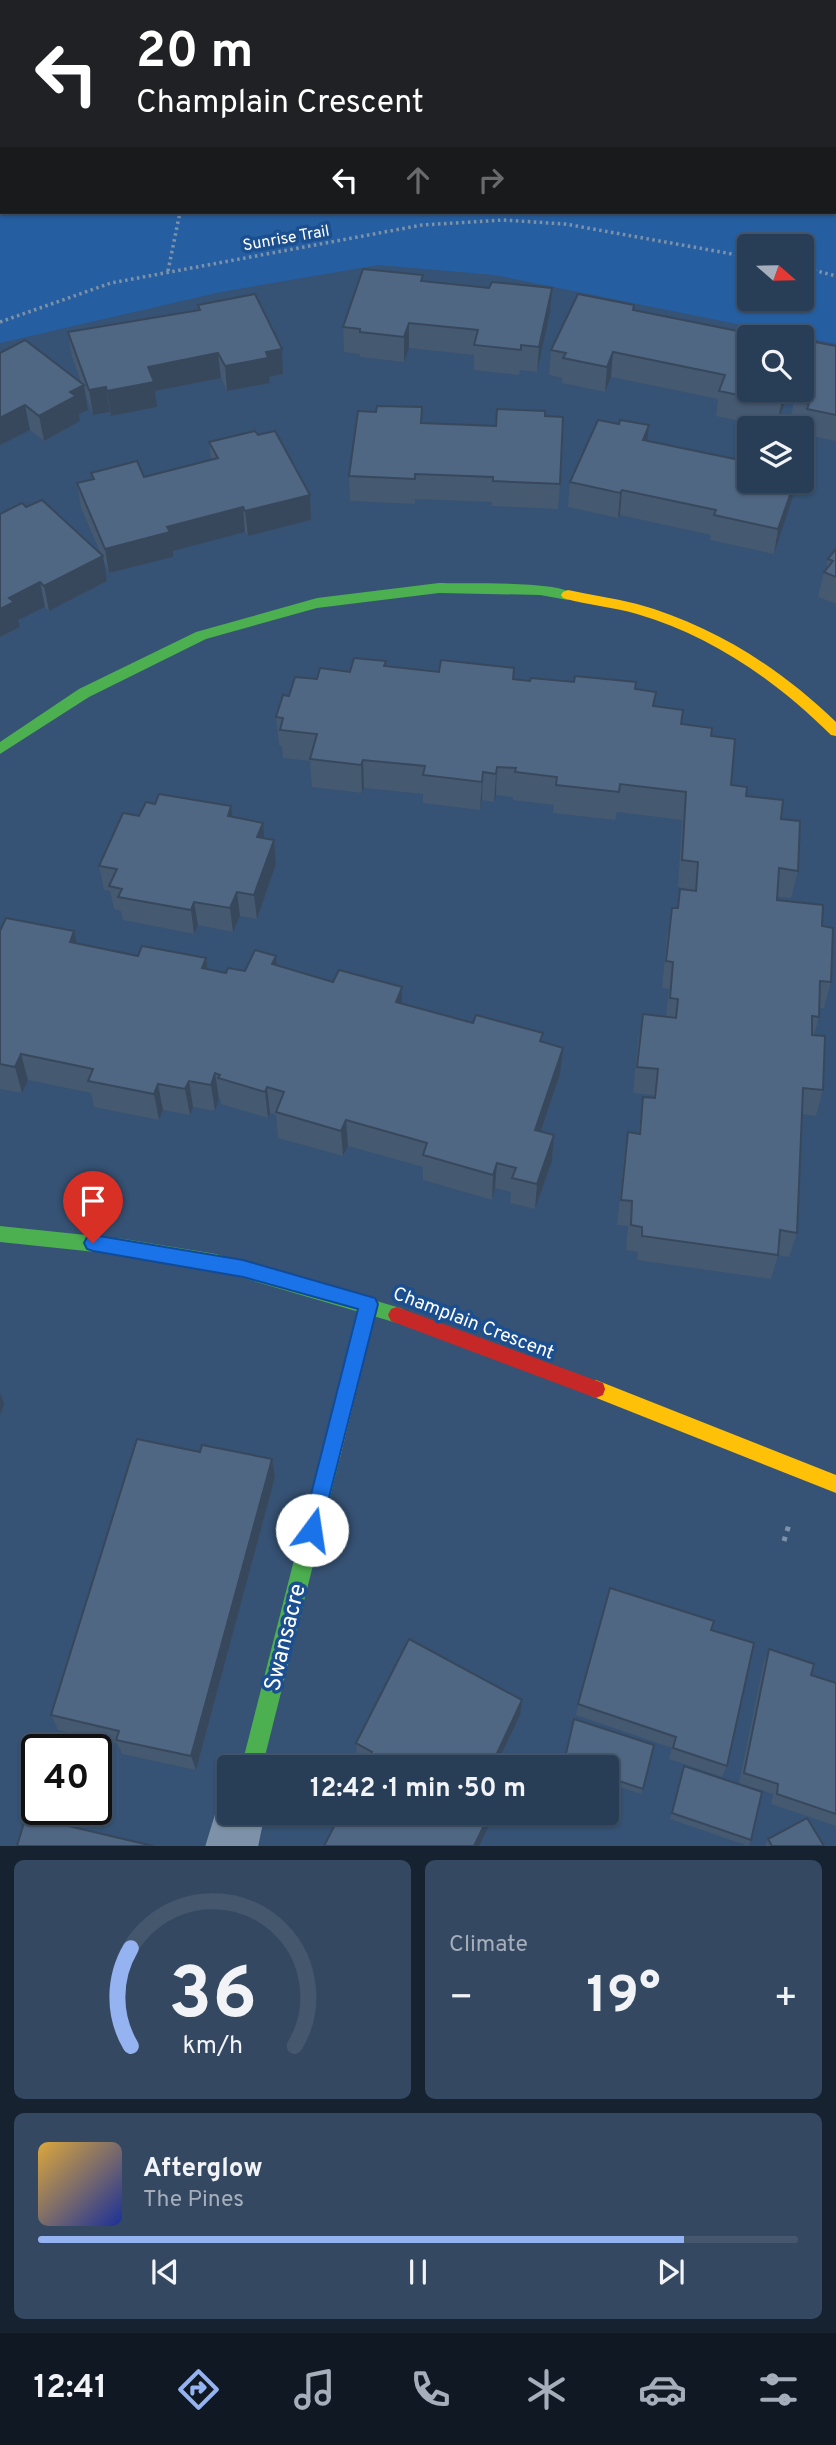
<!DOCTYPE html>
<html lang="en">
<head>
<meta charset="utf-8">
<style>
  body { margin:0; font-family:Overpass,sans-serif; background:#344961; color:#f1f3f6; height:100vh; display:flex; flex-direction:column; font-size:26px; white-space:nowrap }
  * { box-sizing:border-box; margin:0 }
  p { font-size:23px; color:#a5aeba }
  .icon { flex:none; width:38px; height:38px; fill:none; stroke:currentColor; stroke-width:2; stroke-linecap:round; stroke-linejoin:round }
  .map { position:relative; height:1846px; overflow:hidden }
  .drawer { display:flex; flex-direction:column; gap:14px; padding:14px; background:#162230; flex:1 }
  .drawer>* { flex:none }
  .banner { position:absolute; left:0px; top:0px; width:836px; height:214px; box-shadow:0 2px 5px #0004,0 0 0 2px #44576d; background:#202124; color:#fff; overflow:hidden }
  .needle { width:46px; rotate:110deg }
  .buttons { position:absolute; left:737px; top:234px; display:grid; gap:14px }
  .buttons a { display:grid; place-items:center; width:77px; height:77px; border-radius:7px; background:#283e57; box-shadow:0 2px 5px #0004,0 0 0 2px #44576d; font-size:35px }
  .speed { position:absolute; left:21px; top:1734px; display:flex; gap:14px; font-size:35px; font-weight:700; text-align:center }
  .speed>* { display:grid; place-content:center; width:91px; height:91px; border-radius:50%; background:#283e57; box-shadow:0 2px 5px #0004,0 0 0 2px #44576d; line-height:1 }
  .speed .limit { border:4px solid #111; border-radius:10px; background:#fff; color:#111 }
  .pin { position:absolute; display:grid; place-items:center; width:60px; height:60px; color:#fff; margin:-72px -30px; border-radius:50% 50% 50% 0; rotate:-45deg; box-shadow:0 0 7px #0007 }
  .pin .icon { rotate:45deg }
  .me { position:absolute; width:77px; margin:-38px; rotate:14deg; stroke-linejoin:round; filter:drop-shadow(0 0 5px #0008) }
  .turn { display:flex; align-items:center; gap:24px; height:147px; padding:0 21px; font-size:32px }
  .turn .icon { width:91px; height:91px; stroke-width:2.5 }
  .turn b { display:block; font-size:49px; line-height:60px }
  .lanes { display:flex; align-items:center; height:66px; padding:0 21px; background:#0003; justify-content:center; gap:35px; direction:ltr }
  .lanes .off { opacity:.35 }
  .big { font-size:52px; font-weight:700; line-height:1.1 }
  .drawer .widget { flex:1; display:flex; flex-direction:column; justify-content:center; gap:10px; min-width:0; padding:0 24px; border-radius:10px; background:#344961 }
  .drawer .dial { align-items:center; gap:0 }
  .dial svg { height:182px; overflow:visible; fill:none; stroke:#44576d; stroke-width:7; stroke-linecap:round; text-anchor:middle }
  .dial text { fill:#f1f3f6; stroke:none }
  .song { display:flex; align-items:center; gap:21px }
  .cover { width:84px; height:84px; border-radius:10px; background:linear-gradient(135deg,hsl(40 70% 55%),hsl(230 70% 35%)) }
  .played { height:7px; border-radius:4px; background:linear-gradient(90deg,#95b2f1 85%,#44576d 85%) }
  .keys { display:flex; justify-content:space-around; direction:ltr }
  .heat { display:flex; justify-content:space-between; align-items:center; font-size:38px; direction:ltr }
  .drawer .tiles { flex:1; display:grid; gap:14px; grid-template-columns:1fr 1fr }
  .widget:last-child { grid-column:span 2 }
  .trip { position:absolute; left:217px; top:1755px; width:402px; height:70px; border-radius:7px; background:#283e57; box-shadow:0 2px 5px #0004,0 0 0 2px #44576d; font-weight:700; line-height:70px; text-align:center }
  .menu { display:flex; height:112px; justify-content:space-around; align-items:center; background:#101923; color:#a5aeba }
  .menu .icon { width:49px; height:49px }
  .menu .current { color:#95b2f1 }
  .menu b { font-size:32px; color:#f1f3f6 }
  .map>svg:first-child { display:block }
</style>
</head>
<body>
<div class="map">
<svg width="836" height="1847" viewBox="0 0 836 1847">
  <rect width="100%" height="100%" fill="#365274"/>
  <path fill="#265fa1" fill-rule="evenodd" d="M 0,0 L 836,0 L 836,344 L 495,275 L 378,265 L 221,292 L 0,343 ZM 2,2 L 835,2 L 835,212 L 2,212 ZM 749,247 L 802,247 L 802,299 L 749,299 Z"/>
  <polygon fill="#153c6e" points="200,0 663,0 675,2 198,2"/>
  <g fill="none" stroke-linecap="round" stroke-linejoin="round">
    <polygon fill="#153c6e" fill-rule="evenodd" points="0,60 2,60 0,67"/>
    <g stroke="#7d92a8" stroke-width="3.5" stroke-dasharray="2.5 3.5" stroke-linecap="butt">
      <polyline points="6,2 10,0"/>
      <polyline points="802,267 836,276"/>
      <polyline points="168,271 180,212"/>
      <polyline points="0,322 111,283 422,225 503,220 565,224 749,257"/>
    </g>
    <polyline stroke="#7d92a8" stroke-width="5" stroke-dasharray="4.5 6" stroke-linecap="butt" points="784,1541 790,1521"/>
    <polygon fill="#7d92a8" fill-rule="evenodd" points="229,1791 229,1813 265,1813 258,1847 205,1847 221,1795"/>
    <g fill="#4caf50" fill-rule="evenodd">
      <path d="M 439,583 C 464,584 561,580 575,595 L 568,600 L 540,595 L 439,593 L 317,608 L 206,639 L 89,697 L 0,754 L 0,742 L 79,689 L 196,632 L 317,598 Z"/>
      <polygon points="0,1226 124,1239 216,1254 397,1307 403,1309 406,1315 403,1321 397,1323 216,1270 124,1255 0,1242"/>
      <polygon points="330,1449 337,1452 340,1458 262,1768 241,1768 320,1458 323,1452"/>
    </g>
    <g fill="#ffc107" fill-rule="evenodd">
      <path d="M 568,590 C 591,595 614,598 637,604 C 713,625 780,668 836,722 L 836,736 L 831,735 C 775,680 712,636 637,614 C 613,607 587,605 563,598 L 561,595 L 563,592 Z"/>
      <polygon points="369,1296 375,1298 378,1304 340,1458 337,1464 330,1467 323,1464 320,1458 360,1304 363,1298"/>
      <polygon points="596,1380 836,1475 836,1493 589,1395 587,1389 589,1383"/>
    </g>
    <polygon fill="#c62828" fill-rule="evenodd" points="397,1307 603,1383 605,1389 603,1395 596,1398 391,1321 388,1315 391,1309"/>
  </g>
  <g fill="#455971">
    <polygon points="423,281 550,313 537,372 520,370 519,375 474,370 474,355 409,348 404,362 360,357 360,354 344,352 343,327"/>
    <polygon points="198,305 283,374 269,377 270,383 227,391 221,378 155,391 157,407 111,416 110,412 93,415 86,396 88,410 79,414 80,421 44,441 30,430 0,353 81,382 72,357 68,332 198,310"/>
    <polygon points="634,310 749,390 790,390 777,424 760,420 758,425 716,416 718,399 611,377 605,392 562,383 562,378 549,375 551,350"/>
    <polygon points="836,346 836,441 802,434 803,429 789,426 794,401"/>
    <polygon points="545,416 560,484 558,509 492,506 492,502 415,499 415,504 350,501 349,476 422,423 496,426"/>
    <polygon points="258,435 310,495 311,520 248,536 245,532 173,551 173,557 109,573 103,560 107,581 49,611 45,607 18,620 20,627 0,637 0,514 26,507 101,554 81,508 77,483 93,480 91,473 144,477 211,460 209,442"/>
    <polygon points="648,441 749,481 797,481 774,554 710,540 711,535 620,515 618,518 568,507 570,482"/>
    <polygon points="836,549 836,604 818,597 824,572 826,569 828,559"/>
    <polygon points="386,661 386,666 514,679 635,689 654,706 681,724 711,736 731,785 746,796 781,819 798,871 791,898 778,897 777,900 822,926 831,982 824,1008 819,1008 819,1017 814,1035 823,1090 816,1116 802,1114 797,1233 789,1257 778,1255 771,1279 637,1260 638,1252 626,1250 628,1226 617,1225 624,1158 628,1132 638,1134 643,1097 653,1098 653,1095 633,1093 638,1040 643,1014 666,1016 669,989 662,988 667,935 672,908 677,908 680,889 693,890 678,887 682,820 617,812 615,820 553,813 554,805 513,800 513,797 496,795 494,802 482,800 480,810 423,803 423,794 364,788 362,793 312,787 310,761 283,758 282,746 279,745 276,717 289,696 317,679"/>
    <polygon points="139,816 233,817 265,839 274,840 276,864 257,919 240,916 233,932 198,925 194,934 123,920 121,911 114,909 110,891 104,890 99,866"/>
    <polygon points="0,931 77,944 138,956 206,958 208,969 226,973 245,971 276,956 277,965 402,1004 473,1023 543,1033 542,1042 560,1074 541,1132 554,1135 552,1161 535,1209 510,1203 511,1192 495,1188 492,1200 423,1180 423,1167 348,1146 343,1156 278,1138 276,1115 270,1113 268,1118 221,1104 221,1100 219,1099 215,1111 193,1107 190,1115 163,1110 159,1120 94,1107 91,1093 28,1080 22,1093 0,1089"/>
    <polygon points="200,1452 272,1459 275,1477 196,1770 122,1754 117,1743 58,1730 51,1715"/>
    <polygon points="711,1630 727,1766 722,1777 669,1759 672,1748 576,1715 578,1704"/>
    <polygon points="769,1649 811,1675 836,1683 836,1826 771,1804 773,1794 739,1783 764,1661"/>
    <polygon points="520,1715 495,1768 364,1768 367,1763 357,1757 356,1743"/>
    <polygon points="574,1719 643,1789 641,1794 607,1783 607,1768 563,1768"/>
    <polygon points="684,1766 751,1840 748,1846 670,1819"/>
    <polygon points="768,1839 824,1846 766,1846 765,1844"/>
  </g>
  <g fill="#38485c">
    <polygon points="552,288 550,313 537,372 539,347"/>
    <polygon points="409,323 409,348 404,362 404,337"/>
    <polygon points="282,349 283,374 269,377 270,383 227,391 225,366 266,352"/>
    <polygon points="613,352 611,377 605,392 607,367"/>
    <polygon points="218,353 221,378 155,391 157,407 111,416 107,391 148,367"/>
    <polygon points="84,385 88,410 79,414 80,421 44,441 39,416 70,392"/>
    <polygon points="106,387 110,412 93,415 89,390"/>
    <polygon points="785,390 790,390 777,424 782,399"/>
    <polygon points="25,405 30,430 0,445 0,418"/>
    <polygon points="649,425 646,451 643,440"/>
    <polygon points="795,481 797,481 796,487 774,554 778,529"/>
    <polygon points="622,490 620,515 618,518 620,493"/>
    <polygon points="310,495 311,520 248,536 245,511"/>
    <polygon points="243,507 245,532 173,551 173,557 109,573 105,549 167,527"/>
    <polygon points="103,556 107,581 49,611 44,586"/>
    <polygon points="40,582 45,607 18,620 20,627 0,637 0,609 9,598"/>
    <polygon points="363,760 364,788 362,793 361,765"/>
    <polygon points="497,767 496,795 494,802 496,774"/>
    <polygon points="483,772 482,800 480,810 482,782"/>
    <polygon points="231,806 234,830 228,816"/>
    <polygon points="263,823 265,847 257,837"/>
    <polygon points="274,840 276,864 257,919 254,895"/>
    <polygon points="237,892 240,916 233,932 230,908"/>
    <polygon points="194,902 198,925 194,934 191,910"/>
    <polygon points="74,931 80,958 70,942"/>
    <polygon points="276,956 279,983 272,964"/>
    <polygon points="206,958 210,984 202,968"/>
    <polygon points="402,987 402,1013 396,1002"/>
    <polygon points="563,1048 560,1074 533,1155 535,1130"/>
    <polygon points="21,1054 28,1080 22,1093 15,1067"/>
    <polygon points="215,1073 219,1099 215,1111 211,1085"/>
    <polygon points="189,1081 193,1107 190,1115 185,1089"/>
    <polygon points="158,1084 163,1110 159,1120 154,1094"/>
    <polygon points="267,1087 270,1113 268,1118 265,1092"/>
    <polygon points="346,1120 348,1146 343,1156 341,1131"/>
    <polygon points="554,1135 552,1161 535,1209 537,1184"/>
    <polygon points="497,1163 495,1188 492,1200 493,1175"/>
    <polygon points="0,1393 4,1404 0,1415"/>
    <polygon points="272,1459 275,1477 196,1770 191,1756"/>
    <polygon points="522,1700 520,1715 495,1768 490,1768"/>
    <polygon points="490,1813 492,1813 492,1819 479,1846 474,1846"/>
  </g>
  <g fill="#506783" stroke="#38485c" stroke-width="2">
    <polygon points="363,269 423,275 421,281 489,288 492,282 552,288 539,347 521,345 521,350 474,345 478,330 409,323 404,337 360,332 360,329 343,327"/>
    <polygon points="255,294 282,349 266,352 268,358 225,366 218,353 148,367 154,382 107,391 106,387 89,390 68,332 200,310 198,305"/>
    <polygon points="578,294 634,305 633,310 743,332 744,328 793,338 749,338 749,390 785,390 782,399 764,395 763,400 719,391 725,375 613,352 607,367 563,358 566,353 551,350"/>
    <polygon points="25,340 84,385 70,392 76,396 39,416 25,405 0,418 0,353"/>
    <polygon points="815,342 836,346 836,415 807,409 809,404 794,401 797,390 802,390 802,379"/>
    <polygon points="377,406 422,407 421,423 496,426 497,409 545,411 545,416 563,417 560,484 493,481 493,477 415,474 415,479 349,476 358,411 376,412"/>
    <polygon points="598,420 619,424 620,420 649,425 643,440 735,459 741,443 749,445 749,481 795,481 778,529 714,515 716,510 622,490 620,493 570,482"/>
    <polygon points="255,431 258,435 275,431 310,495 245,511 243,507 167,527 170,532 105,549 77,483 94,479 91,473 137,461 144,477 218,458 209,442"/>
    <polygon points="42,500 103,556 44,586 40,582 9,598 14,602 0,609 0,514 22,503 26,507"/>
    <polygon points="836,549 836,577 824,572 833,561 828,559"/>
    <polygon points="354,658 386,661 384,666 439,672 441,660 514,668 513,679 530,681 531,678 574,682 575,676 636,682 635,689 656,692 653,706 683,710 681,724 712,728 711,736 735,739 731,785 747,787 746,796 783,800 781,819 800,821 798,871 779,868 777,900 823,905 822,926 833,928 831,982 820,981 819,1017 812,1016 812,1035 825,1036 823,1090 803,1088 797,1233 780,1230 778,1255 642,1236 642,1227 631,1225 632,1201 621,1200 628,1132 640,1134 643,1097 655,1098 658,1069 637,1067 643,1014 676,1018 678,999 670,998 673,962 666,961 672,908 678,908 680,889 696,891 698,862 682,860 686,792 620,784 619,792 556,785 557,777 515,772 516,768 497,767 496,774 483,772 482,782 423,775 425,766 363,760 361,765 310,759 317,734 280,730 283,718 276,717 283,695 289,696 295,677 317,679 320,668 350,672"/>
    <polygon points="159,794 231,806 228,816 263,823 257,837 274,840 254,895 237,892 230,908 194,902 191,910 118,897 122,889 109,886 117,869 99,866 123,813 139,816 146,802 155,804"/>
    <polygon points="6,918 74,931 70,942 138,956 142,946 206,958 202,968 226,973 228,968 245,971 255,950 276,956 272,964 333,982 339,970 402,987 396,1002 473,1023 476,1015 543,1033 540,1041 563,1048 535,1130 554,1135 537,1184 512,1178 516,1168 497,1163 493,1175 423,1155 427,1143 346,1120 341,1131 276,1112 284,1092 267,1087 265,1092 218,1078 220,1075 215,1073 211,1085 189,1081 185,1089 158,1084 154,1094 88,1081 93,1069 21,1054 15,1067 0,1064 0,931"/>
    <polygon points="137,1439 200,1452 202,1445 272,1459 191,1756 116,1740 119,1731 51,1715"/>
    <polygon points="610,1588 714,1621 711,1630 754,1643 727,1766 673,1748 676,1737 578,1704"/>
    <polygon points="409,1639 522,1700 490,1768 364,1768 372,1752 356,1743"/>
    <polygon points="769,1649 814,1664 811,1675 836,1683 836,1814 777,1794 778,1784 744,1773"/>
    <polygon points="574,1719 654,1745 643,1789 607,1777 607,1768 580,1768 564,1762"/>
    <polygon points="684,1766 762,1792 751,1840 672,1813"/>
    <polygon points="341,1813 490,1813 474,1846 324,1846"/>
    <polygon points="26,1816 153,1846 17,1846"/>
    <polygon points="807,1818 824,1846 772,1846 768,1839"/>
  </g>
  <polygon fill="#1a73e8" stroke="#114b97" stroke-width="2" points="93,1235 243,1260 375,1298 378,1304 319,1537 312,1540 304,1537 302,1530 358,1309 243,1277 93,1251 87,1249 84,1243 87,1237"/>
  <g text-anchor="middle" stroke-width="7" stroke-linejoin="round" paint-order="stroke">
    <g font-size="16" fill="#fff" stroke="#1b4f8f">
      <text transform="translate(286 237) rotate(-10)" y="6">Sunrise Trail</text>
    </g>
    <g font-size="19" fill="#fff" stroke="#1b4f8f">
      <text transform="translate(474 1322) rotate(21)" y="7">Champlain Crescent</text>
    </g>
    <g font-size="23" fill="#fff" stroke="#1b4f8f">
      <text transform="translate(284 1637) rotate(-76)" y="8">Swansacre</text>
    </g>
  </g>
</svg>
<div class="buttons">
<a><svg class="needle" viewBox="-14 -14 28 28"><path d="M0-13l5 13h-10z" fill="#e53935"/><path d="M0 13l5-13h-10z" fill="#a5aeba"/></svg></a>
<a><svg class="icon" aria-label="search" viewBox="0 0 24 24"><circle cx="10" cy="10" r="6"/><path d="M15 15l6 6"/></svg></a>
<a><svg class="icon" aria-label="layers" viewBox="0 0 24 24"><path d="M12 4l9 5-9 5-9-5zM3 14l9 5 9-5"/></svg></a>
</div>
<div class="speed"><div class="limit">40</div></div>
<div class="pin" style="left:93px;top:1243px;background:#d93025"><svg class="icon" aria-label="arrive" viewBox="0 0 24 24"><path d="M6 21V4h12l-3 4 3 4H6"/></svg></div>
<svg class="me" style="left:312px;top:1530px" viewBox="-20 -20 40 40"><circle r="19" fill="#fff"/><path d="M0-13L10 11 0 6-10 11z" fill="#1a73e8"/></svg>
<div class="trip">12:42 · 1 min · 50 m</div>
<div class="banner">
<div class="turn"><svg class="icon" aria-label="left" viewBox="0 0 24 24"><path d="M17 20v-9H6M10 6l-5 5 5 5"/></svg><div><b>20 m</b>Champlain Crescent</div></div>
<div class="lanes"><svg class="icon" aria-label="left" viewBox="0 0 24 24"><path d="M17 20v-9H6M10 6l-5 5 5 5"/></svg><svg class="icon off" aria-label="ahead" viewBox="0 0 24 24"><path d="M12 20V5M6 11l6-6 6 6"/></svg><svg class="icon off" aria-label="right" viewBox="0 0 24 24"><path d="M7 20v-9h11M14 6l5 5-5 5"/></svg></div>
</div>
</div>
<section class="drawer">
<div class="tiles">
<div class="widget dial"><svg viewBox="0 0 100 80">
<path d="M14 69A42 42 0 1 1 86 69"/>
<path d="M14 69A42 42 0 0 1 14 26" stroke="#95b2f1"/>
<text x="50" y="56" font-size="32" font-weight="700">36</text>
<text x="50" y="72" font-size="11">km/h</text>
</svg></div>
<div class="widget"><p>Climate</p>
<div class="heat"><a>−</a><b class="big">19°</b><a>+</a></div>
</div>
<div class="widget">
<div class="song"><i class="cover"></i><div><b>Afterglow</b><p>The Pines</p></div></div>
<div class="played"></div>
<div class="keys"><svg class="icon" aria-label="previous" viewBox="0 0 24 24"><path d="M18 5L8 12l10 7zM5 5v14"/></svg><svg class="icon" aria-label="pause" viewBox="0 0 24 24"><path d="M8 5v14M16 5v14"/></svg><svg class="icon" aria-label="next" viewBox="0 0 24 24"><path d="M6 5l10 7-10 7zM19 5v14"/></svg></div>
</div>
</div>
</section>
<nav class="menu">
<b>12:41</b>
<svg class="icon current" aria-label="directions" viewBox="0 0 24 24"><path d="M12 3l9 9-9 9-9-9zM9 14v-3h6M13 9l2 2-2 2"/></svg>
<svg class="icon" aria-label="music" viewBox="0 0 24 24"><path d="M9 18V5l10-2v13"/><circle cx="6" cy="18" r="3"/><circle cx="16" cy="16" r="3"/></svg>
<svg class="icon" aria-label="phone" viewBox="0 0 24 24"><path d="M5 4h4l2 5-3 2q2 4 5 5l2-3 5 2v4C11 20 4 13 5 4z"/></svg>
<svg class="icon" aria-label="climate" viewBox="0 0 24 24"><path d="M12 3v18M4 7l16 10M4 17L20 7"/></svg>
<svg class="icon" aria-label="car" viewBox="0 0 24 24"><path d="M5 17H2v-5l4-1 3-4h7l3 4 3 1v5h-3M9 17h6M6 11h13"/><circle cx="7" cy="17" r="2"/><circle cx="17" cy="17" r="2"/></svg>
<svg class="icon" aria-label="filters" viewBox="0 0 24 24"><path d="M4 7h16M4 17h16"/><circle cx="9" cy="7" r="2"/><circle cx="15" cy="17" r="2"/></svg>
</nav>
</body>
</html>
